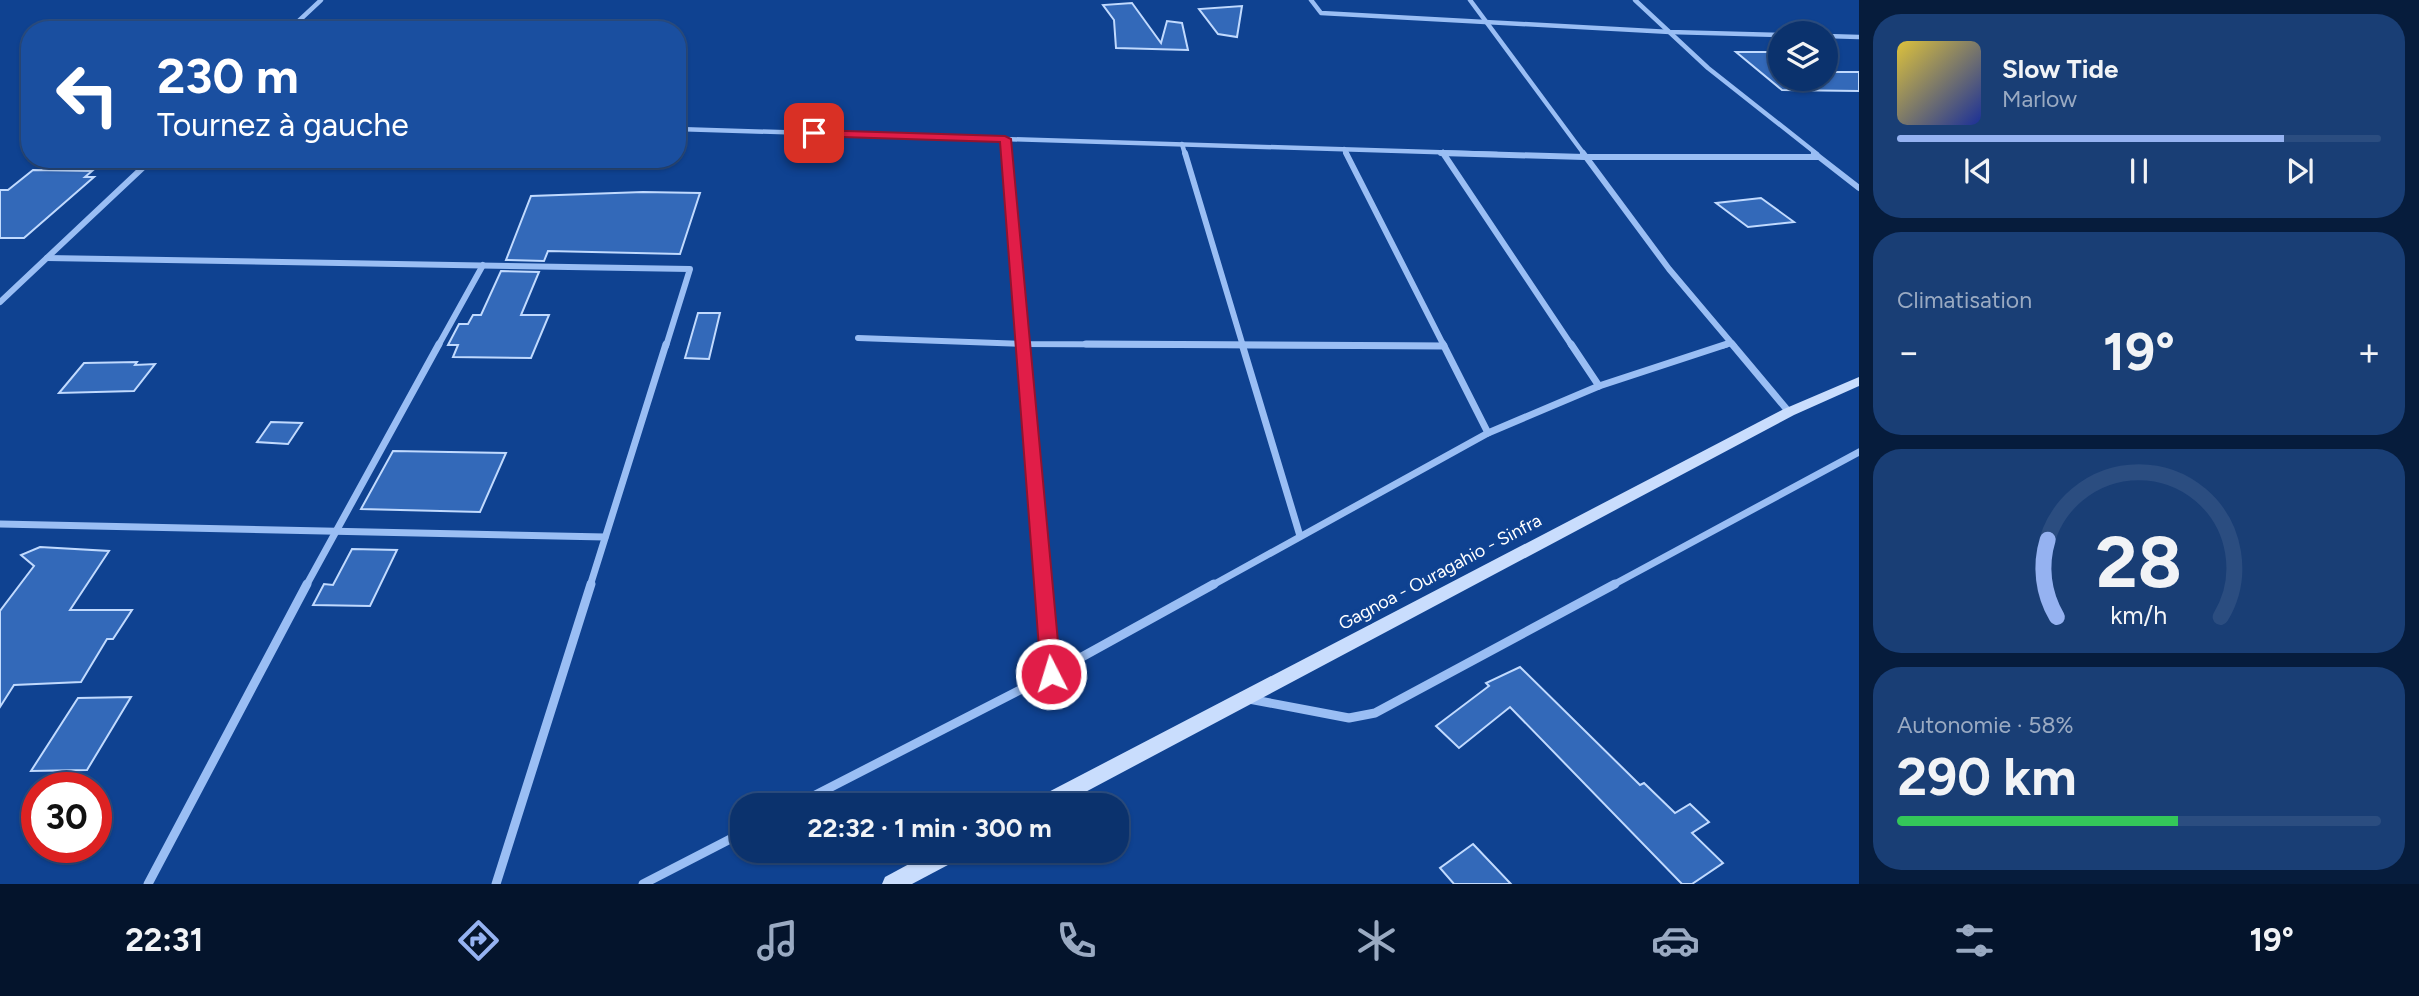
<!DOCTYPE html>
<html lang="fr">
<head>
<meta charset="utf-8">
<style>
  body { margin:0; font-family:Figtree,sans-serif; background:#193e75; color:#f1f3f6; height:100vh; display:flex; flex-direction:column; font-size:26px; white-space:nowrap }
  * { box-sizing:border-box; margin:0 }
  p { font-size:23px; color:#9aaac2 }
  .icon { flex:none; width:38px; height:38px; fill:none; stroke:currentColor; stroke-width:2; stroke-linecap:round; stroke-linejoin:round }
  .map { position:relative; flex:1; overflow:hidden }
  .drawer { display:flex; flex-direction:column; gap:14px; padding:14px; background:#061c3c; width:560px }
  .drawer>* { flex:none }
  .hud { position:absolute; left:21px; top:21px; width:665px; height:147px; border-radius:28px; box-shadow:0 2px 5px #0004,0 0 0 2px #2b4d80; background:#1a4fa0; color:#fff; overflow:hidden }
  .fabs { position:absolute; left:1768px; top:21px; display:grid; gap:14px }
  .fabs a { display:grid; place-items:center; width:70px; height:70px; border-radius:50%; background:#0b326d; box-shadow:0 2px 5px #0004,0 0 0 2px #2b4d80; font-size:35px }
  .speed { position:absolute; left:21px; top:772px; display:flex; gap:14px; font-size:35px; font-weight:700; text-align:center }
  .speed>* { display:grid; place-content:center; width:91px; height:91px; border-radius:50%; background:#0b326d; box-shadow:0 2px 5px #0004,0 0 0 2px #2b4d80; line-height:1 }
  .speed .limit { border:10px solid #d22; background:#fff; color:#111 }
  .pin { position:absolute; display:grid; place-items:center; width:60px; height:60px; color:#fff; margin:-30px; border-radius:14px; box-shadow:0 4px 10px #0006 }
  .me { position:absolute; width:77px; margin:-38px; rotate:355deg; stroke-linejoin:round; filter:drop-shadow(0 0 5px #0008) }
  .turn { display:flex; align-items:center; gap:24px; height:147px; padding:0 21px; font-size:32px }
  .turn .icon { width:91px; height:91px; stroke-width:2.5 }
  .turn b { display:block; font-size:49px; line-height:60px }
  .big { font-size:52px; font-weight:700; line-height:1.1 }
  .drawer .card { flex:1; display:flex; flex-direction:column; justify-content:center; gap:10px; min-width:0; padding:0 24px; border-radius:28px; background:#193e75 }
  .drawer .dial { align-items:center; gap:0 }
  .dial svg { height:182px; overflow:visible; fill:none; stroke:#2b4d80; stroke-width:7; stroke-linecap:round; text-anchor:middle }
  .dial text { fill:#f1f3f6; stroke:none }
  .song { display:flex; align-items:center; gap:21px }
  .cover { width:84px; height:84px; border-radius:10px; background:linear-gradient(135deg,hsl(50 70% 55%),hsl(230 70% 35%)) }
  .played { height:7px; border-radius:4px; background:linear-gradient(90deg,#95b2f1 80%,#2b4d80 80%) }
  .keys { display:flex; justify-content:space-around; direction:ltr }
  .heat { display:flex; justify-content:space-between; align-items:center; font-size:38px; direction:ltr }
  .charge { height:10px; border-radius:5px; background:linear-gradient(90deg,#34c759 58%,#2b4d80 0) }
  .trip { position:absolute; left:730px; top:793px; width:399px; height:70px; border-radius:28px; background:#0b326d; box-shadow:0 2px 5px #0004,0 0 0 2px #2b4d80; font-weight:700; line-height:70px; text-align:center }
  .dock { display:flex; height:112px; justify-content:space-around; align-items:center; background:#04142c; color:#9aaac2 }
  .dock .icon { width:49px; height:49px }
  .dock .selected { color:#95b2f1 }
  .dock b { font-size:32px; color:#f1f3f6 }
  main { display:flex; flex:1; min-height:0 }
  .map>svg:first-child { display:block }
</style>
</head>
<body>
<main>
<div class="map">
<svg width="1859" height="884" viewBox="0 0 1859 884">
  <rect width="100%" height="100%" fill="#0f4291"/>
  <g fill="#3369b9" stroke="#c1dafe" stroke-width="2">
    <polygon points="1132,3 1161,43 1167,21 1182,23 1188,50 1116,48 1114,20 1103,5"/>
    <polygon points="1242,6 1237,37 1218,34 1199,9"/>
    <polygon points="1736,52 1780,52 1780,79 1825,79 1825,72 1859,72 1859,91 1782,90"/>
    <polygon points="33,170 92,171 85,177 94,177 24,238 0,238 0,190 8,190"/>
    <polygon points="643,192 700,193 680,254 548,251 544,261 506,260 531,196"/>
    <polygon points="1761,198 1794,222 1748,227 1716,203"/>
    <polygon points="501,271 539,272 521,315 549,315 531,358 453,357 458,345 448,345 459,324 468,324 473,315 481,315"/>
    <polygon points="698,313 720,313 709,359 685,358"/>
    <polygon points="137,362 135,365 155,364 134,391 59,393 84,363"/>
    <polygon points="271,422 302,423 288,444 257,442"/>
    <polygon points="393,451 506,453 480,512 361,509"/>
    <polygon points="40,547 109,551 70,610 132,610 113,639 107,639 81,682 14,685 0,707 0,611 34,566 21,555"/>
    <polygon points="352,549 397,550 370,606 313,605 324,584 333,585"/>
    <polygon points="1520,667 1640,785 1644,783 1675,813 1690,804 1709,822 1692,833 1723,863 1692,884 1682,884 1510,707 1459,748 1436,726 1489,686 1486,683"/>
    <polygon points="131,697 87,770 31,771 78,698"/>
    <polygon points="1473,844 1511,884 1454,884 1440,868"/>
  </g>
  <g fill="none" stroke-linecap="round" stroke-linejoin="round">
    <g stroke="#9abef4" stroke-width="4.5">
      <polyline points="1311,0 1321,13 1670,32 1780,35"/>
      <polyline points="1470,0 1584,154"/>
      <polyline points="1635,0 1708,68 1817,154"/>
      <polyline points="289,30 321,0"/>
      <polyline points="1825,36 1859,37"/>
      <polyline points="677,129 1497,154"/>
      <polyline points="1005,139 1006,154"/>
      <polyline points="1182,144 1185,154"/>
      <polyline points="1344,149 1347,154"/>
      <polyline points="1443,152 1445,154"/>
    </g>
    <g stroke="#9abef4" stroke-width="6">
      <polyline points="1006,153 1023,346"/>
      <polyline points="1185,153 1243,346"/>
      <polyline points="1346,153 1444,346"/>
      <polyline points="1441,153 1584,157 1818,157"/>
      <polyline points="1443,153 1572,346"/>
      <polyline points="1583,153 1669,269 1734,346"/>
      <polyline points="1814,153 1859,188"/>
      <polyline points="47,258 690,269 666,346"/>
      <polyline points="0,302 152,159"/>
      <polyline points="858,338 1023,344 1444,346"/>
      <polyline points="438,346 483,265"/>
      <polyline points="1722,346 1731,343"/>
    </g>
    <g stroke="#9abef4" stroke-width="7">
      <polyline points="1023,344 1043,586"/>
      <polyline points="1086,344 1444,346"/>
      <polyline points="1242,344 1300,536"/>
      <polyline points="1443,344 1488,433"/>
      <polyline points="1571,344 1599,386"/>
      <polyline points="1732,344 1789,412"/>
      <polyline points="0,524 605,537"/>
      <polyline points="306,586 439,344"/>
      <polyline points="590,586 666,344"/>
      <polyline points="1211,586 1488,433 1599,386 1727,344"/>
      <polyline points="1611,586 1859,452"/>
    </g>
    <g stroke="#9abef4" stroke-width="9">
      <polyline points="1043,584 1051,674"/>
      <polyline points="1249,699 1349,718 1375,713 1615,584"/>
      <polyline points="796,805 1051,674 1214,584"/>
      <polyline points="148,884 307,584"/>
      <polyline points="496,884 591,584"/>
      <polyline points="643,884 742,833"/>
    </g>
    <g fill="#c9ddfd" fill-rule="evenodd">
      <polygon points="1859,377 1859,386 1794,415 1061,805 1033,805 1035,799 1784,409"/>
      <polygon points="935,850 965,850 963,857 912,884 882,884 885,877"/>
    </g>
  </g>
  <polygon fill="#e11d48" stroke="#92132f" stroke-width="2" points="814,130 1005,136 1011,139 1061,674 1058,680 1051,682 1044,680 1041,674 1000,142 810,136 808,133"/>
  <g text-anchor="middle" stroke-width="7" stroke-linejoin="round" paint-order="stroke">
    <g font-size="18" fill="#fff" stroke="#0f4291">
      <text transform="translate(1440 572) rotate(-28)" y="6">Gagnoa - Ouragahio - Sinfra</text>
    </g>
  </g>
</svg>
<div class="fabs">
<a><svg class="icon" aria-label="layers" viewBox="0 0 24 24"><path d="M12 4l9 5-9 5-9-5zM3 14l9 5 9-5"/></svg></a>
</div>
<div class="speed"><div class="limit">30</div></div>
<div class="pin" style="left:814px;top:133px;background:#d93025"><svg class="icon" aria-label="arrive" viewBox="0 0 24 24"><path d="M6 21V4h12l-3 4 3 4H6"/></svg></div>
<svg class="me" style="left:1051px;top:674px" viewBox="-20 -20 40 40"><circle r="17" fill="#e11d48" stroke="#fff" stroke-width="3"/><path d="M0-11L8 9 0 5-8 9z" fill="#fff"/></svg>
<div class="trip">22:32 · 1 min · 300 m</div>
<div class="hud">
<div class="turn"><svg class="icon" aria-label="left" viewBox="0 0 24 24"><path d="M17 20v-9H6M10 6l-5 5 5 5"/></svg><div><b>230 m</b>Tournez à gauche</div></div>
</div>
</div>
<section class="drawer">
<div class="card">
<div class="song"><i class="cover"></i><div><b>Slow Tide</b><p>Marlow</p></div></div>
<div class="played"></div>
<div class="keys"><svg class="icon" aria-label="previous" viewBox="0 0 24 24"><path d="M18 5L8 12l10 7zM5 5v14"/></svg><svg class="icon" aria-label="pause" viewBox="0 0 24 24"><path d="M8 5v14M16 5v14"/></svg><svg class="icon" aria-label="next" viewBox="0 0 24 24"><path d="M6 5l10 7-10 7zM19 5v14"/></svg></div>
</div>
<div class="card"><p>Climatisation</p>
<div class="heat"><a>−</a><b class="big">19°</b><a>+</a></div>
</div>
<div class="card dial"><svg viewBox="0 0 100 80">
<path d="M14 69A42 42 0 1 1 86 69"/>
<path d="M14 69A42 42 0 0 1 10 35" stroke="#95b2f1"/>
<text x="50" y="56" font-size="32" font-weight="700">28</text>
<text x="50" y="72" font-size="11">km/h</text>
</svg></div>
<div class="card"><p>Autonomie · 58%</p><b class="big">290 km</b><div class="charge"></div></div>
</section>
</main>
<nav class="dock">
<b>22:31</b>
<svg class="icon selected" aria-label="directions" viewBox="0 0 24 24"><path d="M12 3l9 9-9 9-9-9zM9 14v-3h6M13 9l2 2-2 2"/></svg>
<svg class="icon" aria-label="music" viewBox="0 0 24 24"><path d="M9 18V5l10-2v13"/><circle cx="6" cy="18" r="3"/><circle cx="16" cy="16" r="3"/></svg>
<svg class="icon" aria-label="phone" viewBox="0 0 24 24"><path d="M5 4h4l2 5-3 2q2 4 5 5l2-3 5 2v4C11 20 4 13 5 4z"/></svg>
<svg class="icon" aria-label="climate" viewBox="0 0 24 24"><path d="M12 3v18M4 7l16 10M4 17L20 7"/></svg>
<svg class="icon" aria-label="car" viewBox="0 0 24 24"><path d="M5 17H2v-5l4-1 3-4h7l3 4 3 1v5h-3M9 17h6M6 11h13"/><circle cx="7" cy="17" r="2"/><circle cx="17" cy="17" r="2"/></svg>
<svg class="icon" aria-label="filters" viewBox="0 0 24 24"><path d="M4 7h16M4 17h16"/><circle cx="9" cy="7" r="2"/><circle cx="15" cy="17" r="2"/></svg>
<b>19°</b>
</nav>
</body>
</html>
